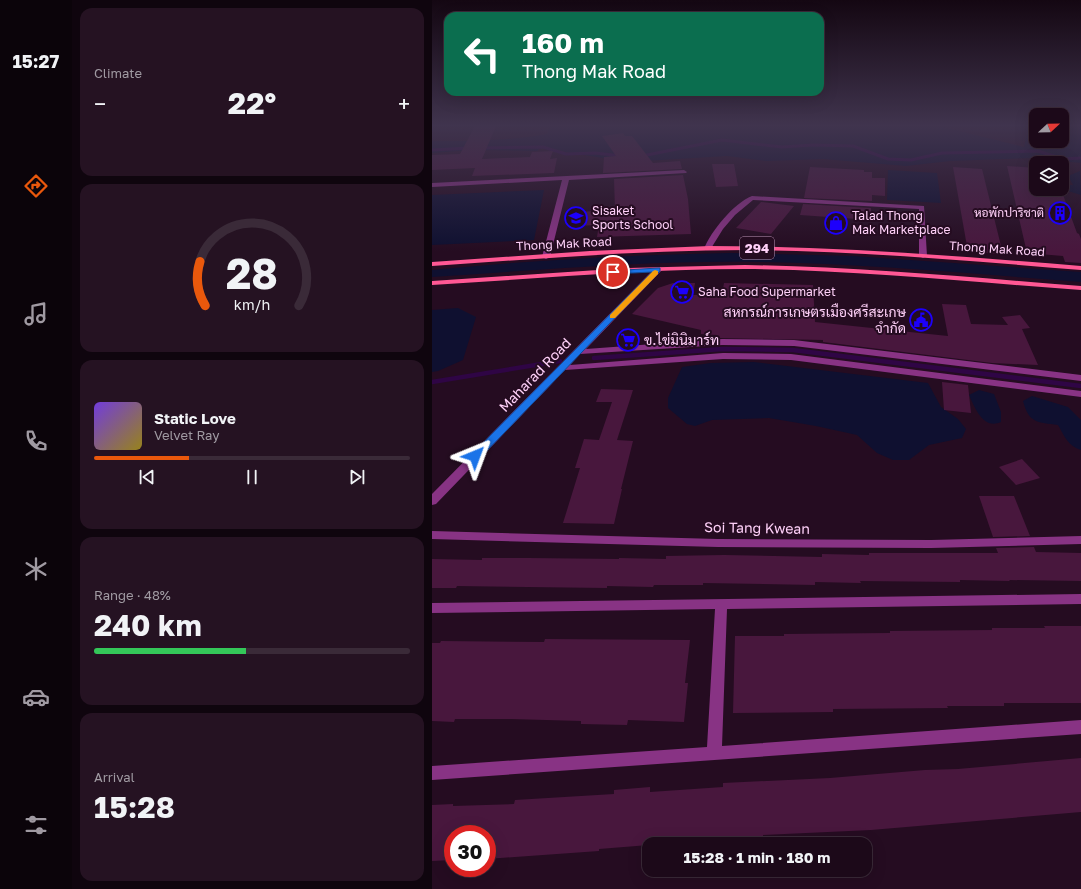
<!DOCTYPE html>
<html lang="en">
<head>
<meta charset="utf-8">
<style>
  body { margin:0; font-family:"Golos Text",Sarabun,sans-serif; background:#251222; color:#f1f3f6; height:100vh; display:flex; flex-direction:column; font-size:15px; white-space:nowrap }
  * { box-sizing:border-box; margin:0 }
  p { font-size:13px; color:#a09aa2 }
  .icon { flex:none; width:22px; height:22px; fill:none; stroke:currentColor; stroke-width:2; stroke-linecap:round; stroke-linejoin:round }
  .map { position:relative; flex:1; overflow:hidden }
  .sheet { display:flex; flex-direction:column; gap:8px; padding:8px; background:#0f050e; width:360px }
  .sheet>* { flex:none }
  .hud { position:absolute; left:12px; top:12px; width:380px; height:84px; border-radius:12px; box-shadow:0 4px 16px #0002,0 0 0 1px #3a2a38; background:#0b6e4f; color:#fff; overflow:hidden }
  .needle { width:26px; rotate:68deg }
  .tools { position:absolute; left:597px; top:108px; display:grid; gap:8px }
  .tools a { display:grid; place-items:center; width:40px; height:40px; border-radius:8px; background:#1c0919; box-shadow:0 4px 16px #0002,0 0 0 1px #3a2a38; font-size:20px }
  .speed { position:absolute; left:12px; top:825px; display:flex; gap:8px; font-size:20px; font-weight:700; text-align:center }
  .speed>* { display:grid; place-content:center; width:52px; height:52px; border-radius:50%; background:#1c0919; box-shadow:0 4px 16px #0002,0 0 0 1px #3a2a38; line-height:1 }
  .speed .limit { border:6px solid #d22; background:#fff; color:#111 }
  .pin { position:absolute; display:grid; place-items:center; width:34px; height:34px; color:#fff; margin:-17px; border:2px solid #fff; border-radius:50%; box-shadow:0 1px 4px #0007 }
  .me { position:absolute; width:44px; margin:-22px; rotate:44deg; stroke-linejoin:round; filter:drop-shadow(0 0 3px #0008) }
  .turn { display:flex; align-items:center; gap:14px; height:84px; padding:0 12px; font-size:18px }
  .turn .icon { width:52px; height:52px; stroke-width:2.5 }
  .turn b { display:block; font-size:28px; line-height:34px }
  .big { font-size:30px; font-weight:700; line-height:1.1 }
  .sheet .widget { flex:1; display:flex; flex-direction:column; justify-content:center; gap:6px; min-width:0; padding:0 14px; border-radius:12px; background:#251222 }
  .sheet .dial { align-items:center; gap:0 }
  .dial svg { height:104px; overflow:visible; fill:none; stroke:#3a2a38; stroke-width:7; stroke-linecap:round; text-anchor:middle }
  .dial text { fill:#f1f3f6; stroke:none }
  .song { display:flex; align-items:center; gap:12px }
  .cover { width:48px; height:48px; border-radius:6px; background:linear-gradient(135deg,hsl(260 70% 55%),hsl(50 70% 35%)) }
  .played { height:4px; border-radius:2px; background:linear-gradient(90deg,#ea580c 30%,#3a2a38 30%) }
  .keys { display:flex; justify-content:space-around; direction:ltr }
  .heat { display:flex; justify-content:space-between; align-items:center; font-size:22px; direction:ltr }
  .charge { height:6px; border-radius:3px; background:linear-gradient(90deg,#34c759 48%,#3a2a38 0) }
  .trip { position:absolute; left:210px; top:837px; width:230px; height:40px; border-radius:12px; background:#1c0919; box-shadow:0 4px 16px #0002,0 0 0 1px #3a2a38; font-weight:700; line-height:40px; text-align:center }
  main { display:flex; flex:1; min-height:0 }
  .tab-bar { display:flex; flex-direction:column; width:72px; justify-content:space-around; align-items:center; background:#0b040a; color:#a09aa2 }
  .tab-bar .icon { width:28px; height:28px }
  .tab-bar .selected { color:#ea580c }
  .tab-bar b { font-size:18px; color:#f1f3f6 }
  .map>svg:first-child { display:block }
</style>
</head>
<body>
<main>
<nav class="tab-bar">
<b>15:27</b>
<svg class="icon selected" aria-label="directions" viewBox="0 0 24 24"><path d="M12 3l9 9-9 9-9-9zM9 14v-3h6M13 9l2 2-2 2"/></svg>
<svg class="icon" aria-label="music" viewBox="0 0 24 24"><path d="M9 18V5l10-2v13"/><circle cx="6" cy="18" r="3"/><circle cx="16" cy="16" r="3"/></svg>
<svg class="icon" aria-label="phone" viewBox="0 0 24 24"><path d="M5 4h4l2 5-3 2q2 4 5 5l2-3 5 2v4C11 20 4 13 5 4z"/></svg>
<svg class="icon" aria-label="climate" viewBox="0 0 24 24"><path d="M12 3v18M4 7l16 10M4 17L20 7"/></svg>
<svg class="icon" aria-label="car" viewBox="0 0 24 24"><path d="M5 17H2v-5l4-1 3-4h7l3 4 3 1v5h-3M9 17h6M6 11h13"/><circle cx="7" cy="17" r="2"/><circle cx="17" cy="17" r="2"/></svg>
<svg class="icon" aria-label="filters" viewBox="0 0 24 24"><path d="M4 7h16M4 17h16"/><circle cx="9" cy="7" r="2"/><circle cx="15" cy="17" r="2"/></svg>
</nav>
<section class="sheet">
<div class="widget"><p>Climate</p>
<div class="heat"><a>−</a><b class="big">22°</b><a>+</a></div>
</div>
<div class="widget dial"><svg viewBox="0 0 100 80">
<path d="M14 69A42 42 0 1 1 86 69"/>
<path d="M14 69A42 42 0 0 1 10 35" stroke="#ea580c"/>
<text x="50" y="56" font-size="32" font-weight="700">28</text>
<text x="50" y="72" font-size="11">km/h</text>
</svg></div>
<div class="widget">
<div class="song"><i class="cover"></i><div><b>Static Love</b><p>Velvet Ray</p></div></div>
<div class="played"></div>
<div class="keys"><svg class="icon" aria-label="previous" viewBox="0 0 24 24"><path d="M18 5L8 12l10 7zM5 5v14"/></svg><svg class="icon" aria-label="pause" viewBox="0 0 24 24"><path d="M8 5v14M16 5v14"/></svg><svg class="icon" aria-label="next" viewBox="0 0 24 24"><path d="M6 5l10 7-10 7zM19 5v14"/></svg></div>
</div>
<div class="widget"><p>Range · 48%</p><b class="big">240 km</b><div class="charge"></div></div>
<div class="widget"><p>Arrival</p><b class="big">15:28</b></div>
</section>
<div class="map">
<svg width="649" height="889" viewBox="0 0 649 889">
  <rect width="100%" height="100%" fill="#250c21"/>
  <g fill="#0f1030">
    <path d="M 119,126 L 507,126 L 592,147 L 596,130 L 604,126 L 604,141 L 630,141 L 630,126 L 649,126 L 649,163 L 601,158 L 518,161 L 474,166 L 391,159 L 335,161 L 295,156 L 195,162 L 134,152 L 110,146 L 105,151 L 40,150 L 0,153 L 0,141 C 39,141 77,141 115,134 Z"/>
    <polygon points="456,170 505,173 509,203 455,200"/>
    <polygon points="648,171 649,195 636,191 614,189 630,189 630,185 641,185 636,176"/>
    <polygon points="112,190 102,240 0,245 0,195"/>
    <path d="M 298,253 L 421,256 L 649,272 L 649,282 C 543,274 436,264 330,262 C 220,260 109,270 0,277 L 0,270 C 99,260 199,255 298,253 Z"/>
    <polygon points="26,308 44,317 31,360 6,371 0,372 0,310"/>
    <polygon points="322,362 496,383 509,407 526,419 534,429 530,438 497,445 477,460 461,460 445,453 425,435 384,426 337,418 280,420 263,426 255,424 236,408 236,398 250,367 279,363"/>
    <path d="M 547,390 L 562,394 L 569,412 L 569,422 C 551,430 543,408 537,395 Z"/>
    <path d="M 600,396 L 636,407 L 649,420 L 649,450 C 636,446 633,437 626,425 C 606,422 597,424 591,401 Z"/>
  </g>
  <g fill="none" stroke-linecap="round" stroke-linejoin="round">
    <g stroke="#2f0545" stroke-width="3">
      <polyline points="49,148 111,147 134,154 163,153 190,156"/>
      <polyline points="0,150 37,148"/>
      <polyline points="210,156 290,140 350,147 381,145 421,146 456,159 479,160 510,153 606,151 631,159 649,158"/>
    </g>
    <g stroke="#2f0545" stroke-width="4.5">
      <polyline points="162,358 291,349 361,350 649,386"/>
      <polyline points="0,382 128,361"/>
    </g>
  </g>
  <g fill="#48173d">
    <polygon points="43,126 64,126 50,159 98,157 100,152 121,151 118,159 125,158 122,173 40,176 43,168 0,170 0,155 28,154"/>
    <polygon points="191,133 193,136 200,136 221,163 248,161 250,169 171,173 172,157 184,156 170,136"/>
    <polygon points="280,164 302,164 306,186 284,187"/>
    <polygon points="575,166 604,168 604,189 611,189 611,191 630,192 645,233 647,234 649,239 649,263 633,262 631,256 595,253"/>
    <polygon points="378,167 432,170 432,172 440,172 440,178 453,178 453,196 440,195 440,201 372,198"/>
    <polygon points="521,167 550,169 571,254 536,252"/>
    <polygon points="251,175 256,199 259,234 165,237 167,225 141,226 144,212 183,210 182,179"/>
    <polygon points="329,202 362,206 339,234 304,228"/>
    <polygon points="371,204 439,208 439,220 368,215"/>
    <polygon points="241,283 263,283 261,295 290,295 292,283 381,285 383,322 516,336 510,304 534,305 539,324 576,325 570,317 588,315 598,328 590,329 606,365 560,363 391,342 391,340 285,338 285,335 269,334 269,330 200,314 226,288"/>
    <polygon points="510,382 536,385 539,413 512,410"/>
    <polygon points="169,389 201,390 185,440 201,441 189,489 190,489 182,524 131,523 148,468 143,468 152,439 167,440 180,402 164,402"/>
    <polygon points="590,459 608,478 584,485 567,467"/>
    <polygon points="547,496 582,496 598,536 561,537"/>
    <polygon points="602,547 604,552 649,553 649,581 577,580 578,581 528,580 528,582 428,581 429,583 383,582 383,585 271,583 271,585 222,585 221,587 175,586 175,588 25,586 24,588 0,588 0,559 50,560 50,558 96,558 187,559 187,558 234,559 234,556 292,555 390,557 390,554 437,555 437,553 566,553 564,548"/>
    <polygon points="612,626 649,626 649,703 572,703 572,706 515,706 516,708 401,709 401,712 301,713 303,636 352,636 352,634 458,633 458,631 560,630 560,628 613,628"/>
    <polygon points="113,639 258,640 253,683 256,683 252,722 196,720 195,725 149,724 149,721 79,719 23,719 22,722 0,721 0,643 8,643 9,641 112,642"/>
    <polygon points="649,758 649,812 439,830 331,835 331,838 293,841 246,844 217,844 217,845 167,849 167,851 55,859 55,834 21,834 21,860 0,861 0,805 21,804 21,806 82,804 83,800 182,794 182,790 218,787 218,792 291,787 291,783 398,778 493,770 526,769"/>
  </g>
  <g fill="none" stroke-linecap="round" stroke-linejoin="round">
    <g fill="#883384" fill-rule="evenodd">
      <polygon points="252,170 255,172 254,173 137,180 118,257 114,259 110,257 130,180 0,187 0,183"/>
      <path d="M 320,196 L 492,206 L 495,256 L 491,258 L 487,256 L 487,209 L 321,200 L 303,215 L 291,229 L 278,250 L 274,250 L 272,249 C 279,231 302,203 320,196 Z"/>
      <polygon points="223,268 226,268 230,270 154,349 290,339 362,340 649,375 649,381 362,346 290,345 148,354 138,365 291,353 359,354 649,391 649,397 359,360 291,359 133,370 4,504 0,505 0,494"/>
      <polygon points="0,531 286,539 499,540 649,536 649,544 499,548 286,547 0,539"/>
      <polygon points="649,594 649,604 295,609 290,746 649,720 649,734 0,780 0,766 275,747 283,609 0,613 0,603"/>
    </g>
    <g fill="#ff5894" fill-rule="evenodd">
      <path d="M 277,246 C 401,246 525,256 649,266 L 649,270 C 538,261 428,251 316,250 C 211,250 105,259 0,266 L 0,262 L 158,251 Z"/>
      <path d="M 313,265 C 425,267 537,277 649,286 L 649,290 C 537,282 425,270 313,269 C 209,269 104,279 0,285 L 0,281 L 196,268 Z"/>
    </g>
  </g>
  <linearGradient id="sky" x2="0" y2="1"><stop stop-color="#140712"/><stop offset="0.5" stop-color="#40344e"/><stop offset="1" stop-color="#40344e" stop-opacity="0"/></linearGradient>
  <rect width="649" height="251" fill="url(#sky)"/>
  <polygon fill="#1a73e8" stroke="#114b97" points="226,268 228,268 228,271 47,459 40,459 39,456 40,454 220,272 181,274 177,272 178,271"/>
  <polygon fill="#f59e0b" points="223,270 226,271 226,274 183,318 178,318 178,315 221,271"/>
  <defs>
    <g id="building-ring" transform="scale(1.15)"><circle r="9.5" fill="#250c21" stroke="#1d00fc" stroke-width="1.5"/><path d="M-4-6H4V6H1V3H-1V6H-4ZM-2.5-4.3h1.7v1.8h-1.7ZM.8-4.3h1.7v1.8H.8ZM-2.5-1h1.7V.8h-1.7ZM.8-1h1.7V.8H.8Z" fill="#1d00fc"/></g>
    <g id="university-ring" transform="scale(1.15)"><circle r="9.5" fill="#250c21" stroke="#1d00fc" stroke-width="1.5"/><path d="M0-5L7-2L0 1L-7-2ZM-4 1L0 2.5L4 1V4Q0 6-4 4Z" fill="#1d00fc"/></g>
    <g id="shop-ring" transform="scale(1.15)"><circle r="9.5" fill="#250c21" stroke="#1d00fc" stroke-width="1.5"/><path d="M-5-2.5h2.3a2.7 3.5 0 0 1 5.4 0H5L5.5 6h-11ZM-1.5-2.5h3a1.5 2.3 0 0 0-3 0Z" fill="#1d00fc"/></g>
    <g id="supermarket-ring" transform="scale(1.15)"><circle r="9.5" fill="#250c21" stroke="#1d00fc" stroke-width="1.5"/><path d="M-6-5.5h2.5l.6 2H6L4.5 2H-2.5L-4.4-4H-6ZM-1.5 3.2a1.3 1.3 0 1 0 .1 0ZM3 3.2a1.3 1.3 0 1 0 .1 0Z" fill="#1d00fc"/></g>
    <g id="civic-ring" transform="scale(1.15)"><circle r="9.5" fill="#250c21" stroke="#1d00fc" stroke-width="1.5"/><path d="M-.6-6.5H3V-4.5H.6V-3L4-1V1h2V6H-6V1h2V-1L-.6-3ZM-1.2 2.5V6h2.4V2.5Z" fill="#1d00fc"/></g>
  </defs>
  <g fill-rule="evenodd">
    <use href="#building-ring" x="628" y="213"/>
    <use href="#university-ring" x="144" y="218"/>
    <use href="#shop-ring" x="404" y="223"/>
    <use href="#supermarket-ring" x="250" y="292"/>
    <use href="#civic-ring" x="489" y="320"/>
    <use href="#supermarket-ring" x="196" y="340"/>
  </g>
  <g text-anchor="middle" stroke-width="4" stroke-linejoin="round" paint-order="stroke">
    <g font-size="12" fill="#ffd1f9" stroke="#250c21" text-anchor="start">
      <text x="160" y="215">Sisaket<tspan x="160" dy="14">Sports School</tspan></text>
      <text x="612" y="217" text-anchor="end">หอพักปาริชาติ</text>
      <text x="420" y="220">Talad Thong<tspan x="420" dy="14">Mak Marketplace</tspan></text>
      <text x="266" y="296">Saha Food Supermarket</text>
    </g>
    <g font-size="12" fill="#ffd1f9" stroke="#250c21">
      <text transform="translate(132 244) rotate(-3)" y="4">Thong Mak Road</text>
      <text transform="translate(565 249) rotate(4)" y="4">Thong Mak Road</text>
    </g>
    <rect fill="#250c21" stroke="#be96b8" stroke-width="1" x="308" y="237" width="34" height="22" rx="3"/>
    <g font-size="13" font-weight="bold" fill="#ffd1f9">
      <text x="325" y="253">294</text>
    </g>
    <g font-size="14" fill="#ffd1f9" stroke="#250c21" text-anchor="end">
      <text x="474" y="317">สหกรณ์การเกษตรเมืองศรีสะเกษ<tspan x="474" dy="16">จำกัด</tspan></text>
      <text x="212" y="345" text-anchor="start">ข.ไข่มินิมาร์ท</text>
    </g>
    <g font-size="14" fill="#ffd1f9" stroke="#250c21">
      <text transform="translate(103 375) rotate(-46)" y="5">Maharad Road</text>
      <text transform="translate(325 528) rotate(1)" y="5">Soi Tang Kwean</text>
    </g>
  </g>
</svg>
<div class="tools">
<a><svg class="needle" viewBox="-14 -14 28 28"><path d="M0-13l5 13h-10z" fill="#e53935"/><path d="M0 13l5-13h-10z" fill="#a09aa2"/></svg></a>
<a><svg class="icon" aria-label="layers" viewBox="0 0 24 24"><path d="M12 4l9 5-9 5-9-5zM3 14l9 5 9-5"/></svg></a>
</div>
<div class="speed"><div class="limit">30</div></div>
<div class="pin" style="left:181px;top:272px;background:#d93025"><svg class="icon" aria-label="arrive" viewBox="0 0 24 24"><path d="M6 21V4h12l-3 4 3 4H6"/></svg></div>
<svg class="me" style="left:43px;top:456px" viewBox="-20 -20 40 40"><path d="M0-17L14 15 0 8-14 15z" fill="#1a73e8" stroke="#fff" stroke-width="4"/></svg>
<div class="trip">15:28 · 1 min · 180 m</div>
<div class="hud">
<div class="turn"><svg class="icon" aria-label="left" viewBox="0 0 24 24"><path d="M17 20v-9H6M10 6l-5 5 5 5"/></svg><div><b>160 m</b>Thong Mak Road</div></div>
</div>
</div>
</main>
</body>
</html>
